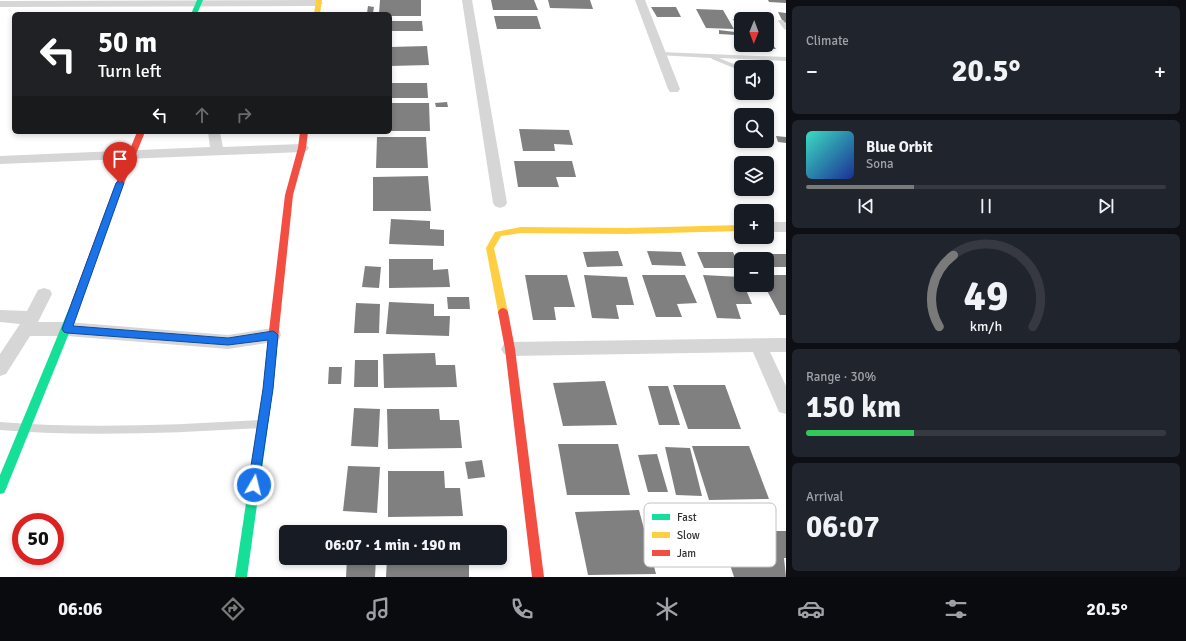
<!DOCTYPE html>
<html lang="en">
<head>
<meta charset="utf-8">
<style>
  body { margin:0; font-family:Signika,sans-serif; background:#20242c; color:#f1f3f6; height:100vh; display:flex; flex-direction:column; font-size:15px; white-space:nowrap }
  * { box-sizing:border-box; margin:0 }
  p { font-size:13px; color:#9ea1a6 }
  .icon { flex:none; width:22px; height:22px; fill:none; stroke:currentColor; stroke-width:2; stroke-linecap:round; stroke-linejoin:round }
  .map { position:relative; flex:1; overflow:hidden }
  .details { display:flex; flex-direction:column; gap:6px; padding:6px; background:#0d0f14; width:400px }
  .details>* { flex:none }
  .hud { position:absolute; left:12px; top:12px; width:380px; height:122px; border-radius:6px; box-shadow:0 2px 6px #0003; background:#202124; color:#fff; overflow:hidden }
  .needle { width:26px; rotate:181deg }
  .controls { position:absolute; left:734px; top:12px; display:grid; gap:8px }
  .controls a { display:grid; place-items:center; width:40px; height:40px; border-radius:6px; background:#171b24; box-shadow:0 2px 6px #0003; font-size:20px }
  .speed { position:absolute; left:12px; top:513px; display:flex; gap:8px; font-size:20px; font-weight:700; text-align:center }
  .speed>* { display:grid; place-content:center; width:52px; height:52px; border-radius:50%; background:#171b24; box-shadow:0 2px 6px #0003; line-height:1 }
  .speed .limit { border:6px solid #d22; background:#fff; color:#111 }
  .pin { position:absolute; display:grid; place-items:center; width:34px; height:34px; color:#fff; margin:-41px -17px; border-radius:50% 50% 50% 0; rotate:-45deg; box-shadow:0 0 4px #0007 }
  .pin .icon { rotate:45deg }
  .me { position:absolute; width:44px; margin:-22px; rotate:8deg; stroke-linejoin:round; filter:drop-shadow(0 0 3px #0008) }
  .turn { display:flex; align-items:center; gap:14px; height:84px; padding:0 20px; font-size:18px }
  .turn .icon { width:52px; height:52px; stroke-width:2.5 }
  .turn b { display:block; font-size:28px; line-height:34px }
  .lanes { display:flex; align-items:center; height:38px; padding:0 20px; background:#0003; justify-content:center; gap:20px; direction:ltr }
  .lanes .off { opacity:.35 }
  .big { font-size:30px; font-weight:800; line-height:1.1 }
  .details .tile { flex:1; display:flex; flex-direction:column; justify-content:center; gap:6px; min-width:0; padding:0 14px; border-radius:6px; background:#20242c }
  .details .dial { align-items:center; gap:0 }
  .dial svg { height:104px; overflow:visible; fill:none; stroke:#363941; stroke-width:7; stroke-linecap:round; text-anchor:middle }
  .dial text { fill:#f1f3f6; stroke:none }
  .song { display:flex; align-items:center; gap:12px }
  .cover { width:48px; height:48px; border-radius:6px; background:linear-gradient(135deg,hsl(170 70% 55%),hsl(230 70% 35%)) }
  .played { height:4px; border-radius:2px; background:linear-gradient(90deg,#7a7a7a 30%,#363941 30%) }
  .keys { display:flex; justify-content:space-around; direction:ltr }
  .heat { display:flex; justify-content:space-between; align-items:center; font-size:22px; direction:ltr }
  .charge { height:6px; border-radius:3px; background:linear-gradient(90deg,#34c759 30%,#363941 0) }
  .trip { position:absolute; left:279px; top:525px; width:228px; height:40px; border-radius:6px; background:#171b24; box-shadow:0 2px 6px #0003; font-weight:800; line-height:40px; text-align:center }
  .dock { display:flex; height:64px; justify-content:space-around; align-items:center; background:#090b0e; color:#9ea1a6 }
  .dock .icon { width:28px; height:28px }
  .dock .on { color:#7a7a7a }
  .dock b { font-size:18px; color:#f1f3f6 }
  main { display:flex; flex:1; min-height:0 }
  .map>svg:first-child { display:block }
</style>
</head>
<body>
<main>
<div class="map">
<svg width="786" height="577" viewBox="0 0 786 577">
  <rect width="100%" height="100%" fill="#fff"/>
  <g fill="#808080">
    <polygon points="380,0 421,0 421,16 390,16 390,14 379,14"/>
    <polygon points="491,0 534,0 538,10 493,10"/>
    <polygon points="548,0 590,0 593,9 550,8"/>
    <polygon points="768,0 786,0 786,3 769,2"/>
    <polygon points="368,6 374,7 373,13 367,13"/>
    <polygon points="651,7 676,7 681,17 657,17"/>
    <polygon points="696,9 723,10 734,29 706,28"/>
    <polygon points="778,12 786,13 786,23 783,22"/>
    <polygon points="494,16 537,16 541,29 497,29"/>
    <polygon points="733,19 741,19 741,30 739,30"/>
    <polygon points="390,21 422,21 423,31 390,31"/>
    <polygon points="719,30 735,32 736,35 719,34"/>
    <polygon points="767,37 776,49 748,49 746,45 767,45"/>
    <polygon points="427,46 429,65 390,66 390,47"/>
    <polygon points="390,83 427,83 428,98 390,98"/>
    <polygon points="447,102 448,107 436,107 435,103"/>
    <polygon points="390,103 429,103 430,131 390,131"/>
    <polygon points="519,129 569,130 573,145 554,144 555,151 523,151"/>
    <polygon points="776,136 786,137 786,143 778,142"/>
    <polygon points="377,137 426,137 428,168 376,168"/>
    <polygon points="514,161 572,161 576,177 556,177 559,187 518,187"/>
    <polygon points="428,176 431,211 373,211 373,177"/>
    <polygon points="391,219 430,221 430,229 444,230 444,246 389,244"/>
    <polygon points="618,251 623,266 587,267 583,252"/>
    <polygon points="647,251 681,252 686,266 652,265"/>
    <polygon points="697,252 733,252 740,268 704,268"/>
    <polygon points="751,254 786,254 786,267 767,267 767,259 753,259"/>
    <polygon points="389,259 433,259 433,270 448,269 450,287 389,288"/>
    <polygon points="365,266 381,267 379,288 362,287"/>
    <polygon points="525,275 567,275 575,307 554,307 556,320 533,320"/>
    <polygon points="584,275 627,277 634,305 616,305 619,319 592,318"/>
    <polygon points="642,275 685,275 697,303 677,304 682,317 656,317"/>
    <polygon points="703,275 741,277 741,285 744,285 752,304 736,304 741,319 717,318"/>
    <polygon points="767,275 786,275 786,315 780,315 764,285 767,285"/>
    <polygon points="447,297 469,297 470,309 448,309"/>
    <polygon points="389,302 434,304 434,316 450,316 449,336 386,334"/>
    <polygon points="356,303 380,304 379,333 354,333"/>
    <polygon points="435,353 436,365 455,365 457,387 384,388 383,354"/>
    <polygon points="355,360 378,360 378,387 354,387"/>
    <polygon points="329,367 342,367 341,384 328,384"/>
    <polygon points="605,381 617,425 563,426 553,383"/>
    <polygon points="673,385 725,385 741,429 688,429"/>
    <polygon points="648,386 668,386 680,425 659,425"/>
    <polygon points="354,408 380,409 378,447 351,446"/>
    <polygon points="387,409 439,409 440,420 459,420 462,448 388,449"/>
    <polygon points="558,444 618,444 630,495 567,495"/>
    <polygon points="692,446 749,446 769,499 709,500"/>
    <polygon points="665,447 690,448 702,496 676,495"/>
    <polygon points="657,454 668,492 648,492 638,455"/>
    <polygon points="482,460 485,477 468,479 465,462"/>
    <polygon points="348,466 380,467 377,513 343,511"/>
    <polygon points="388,471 444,471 445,488 460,488 463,516 388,517"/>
    <polygon points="639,510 656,574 588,575 575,512"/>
    <polygon points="713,512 767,512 774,531 786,531 786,558 784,558 786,577 734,577"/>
    <polygon points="347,558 376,558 375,577 346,577"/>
    <polygon points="387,558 449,558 449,560 469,561 469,577 386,577"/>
  </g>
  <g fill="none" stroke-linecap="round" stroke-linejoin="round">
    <g fill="#d6d6d6" fill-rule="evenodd">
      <polygon points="779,20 783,20 786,24 786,30 784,29 778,21"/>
      <polygon points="660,52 786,57 786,61 719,58 741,67 741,71 712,59 711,58 658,55 657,54"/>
      <path d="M 260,420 L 263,421 L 265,424 L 263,427 L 260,428 C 173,433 87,437 0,430 L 0,422 C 87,429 173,425 260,420 Z"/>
    </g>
    <g fill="#d6d6d6" fill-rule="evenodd">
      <polygon points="308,0 318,0 323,3 318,6 0,7 0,1"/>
      <polygon points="462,0 472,0 507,203 505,206 500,208 495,206 493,203"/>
      <polygon points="635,0 645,0 680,89 678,92 670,92 668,89"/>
      <polygon points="208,132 220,132 223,147 302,144 307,145 309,148 307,151 302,152 0,164 0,156 210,147"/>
      <rect x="767" y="222" width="19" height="10"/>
      <polygon points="44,288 50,290 52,294 38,322 67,322 228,335 273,328 279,330 281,335 279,340 273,342 228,349 67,336 30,336 6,374 0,376 0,354 20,324 0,322 0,310 27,311 38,290"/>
      <polygon points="786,338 786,352 770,352 786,386 786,414 779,412 753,352 510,356 504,354 501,349 504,344 510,342"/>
    </g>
    <g fill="#16e098" fill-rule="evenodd">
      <polygon points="197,0 203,0 197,14 191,14"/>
      <polygon points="75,303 78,304 80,306 6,489 4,493 0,494 0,475 70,306 72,304"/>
      <polygon points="273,335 276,336 278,339 273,389 247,577 235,577 263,389 268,339 270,336"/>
    </g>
    <g fill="#ffcf43" fill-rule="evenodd">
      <polygon points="316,0 322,0 320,14 314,14"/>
      <polygon points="741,225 741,231 626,234 521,233 501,236 494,248 508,312 506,315 500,315 498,312 486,248 495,232 521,227 626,228"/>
    </g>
    <g fill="#f24e42" fill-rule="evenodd">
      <polygon points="137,132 145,132 119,196 80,306 78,308 72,308 70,306 111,196"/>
      <polygon points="300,132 308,132 306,148 293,195 278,339 276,342 270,342 268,339 285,195 298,148"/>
      <polygon points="503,308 506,309 508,312 515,349 544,577 532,577 505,349 498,312 500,309"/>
    </g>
  </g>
  <polygon fill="#1a73e8" stroke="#114b97" points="120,180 124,183 73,326 228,338 273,331 276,333 278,335 273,389 258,489 254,491 250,489 248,485 263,389 268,340 228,345 67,333 64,332 62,329 116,183"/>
  <rect x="644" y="503" width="132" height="64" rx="6" fill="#fff" stroke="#c2c2c2" stroke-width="1"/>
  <rect x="652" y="514" width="18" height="6" fill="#16e098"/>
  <rect x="652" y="532" width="18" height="6" fill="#ffcf43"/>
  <rect x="652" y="550" width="18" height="6" fill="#f24e42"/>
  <g font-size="11" fill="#323232">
    <text x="677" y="521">Fast</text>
    <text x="677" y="539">Slow</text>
    <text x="677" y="557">Jam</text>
  </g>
</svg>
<div class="controls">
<a><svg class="needle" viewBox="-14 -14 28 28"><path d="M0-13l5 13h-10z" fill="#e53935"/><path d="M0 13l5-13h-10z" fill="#9ea1a6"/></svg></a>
<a><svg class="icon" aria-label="sound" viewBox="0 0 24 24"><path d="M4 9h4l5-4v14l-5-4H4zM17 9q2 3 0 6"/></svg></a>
<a><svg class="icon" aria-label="search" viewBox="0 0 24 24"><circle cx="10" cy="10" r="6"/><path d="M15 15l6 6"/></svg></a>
<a><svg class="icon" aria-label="layers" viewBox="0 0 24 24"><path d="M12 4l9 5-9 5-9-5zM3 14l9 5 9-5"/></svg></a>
<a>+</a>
<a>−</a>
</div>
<div class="speed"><div class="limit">50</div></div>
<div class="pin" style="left:120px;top:183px;background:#d93025"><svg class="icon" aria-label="arrive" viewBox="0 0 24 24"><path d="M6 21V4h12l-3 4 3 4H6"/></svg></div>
<svg class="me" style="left:254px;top:485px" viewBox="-20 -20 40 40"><circle r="17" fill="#1a73e8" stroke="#fff" stroke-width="3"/><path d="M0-11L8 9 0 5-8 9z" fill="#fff"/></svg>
<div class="trip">06:07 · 1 min · 190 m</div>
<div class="hud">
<div class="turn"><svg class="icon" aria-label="left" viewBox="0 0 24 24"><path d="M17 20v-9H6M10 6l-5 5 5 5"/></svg><div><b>50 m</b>Turn left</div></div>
<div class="lanes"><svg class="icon" aria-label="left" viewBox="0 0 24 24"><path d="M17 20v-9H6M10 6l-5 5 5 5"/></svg><svg class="icon off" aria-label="ahead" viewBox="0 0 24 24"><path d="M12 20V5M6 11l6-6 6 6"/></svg><svg class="icon off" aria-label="right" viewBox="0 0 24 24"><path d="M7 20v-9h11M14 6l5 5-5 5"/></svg></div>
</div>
</div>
<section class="details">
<div class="tile"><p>Climate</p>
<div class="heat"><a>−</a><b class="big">20.5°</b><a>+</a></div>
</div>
<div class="tile">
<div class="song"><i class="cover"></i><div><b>Blue Orbit</b><p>Sona</p></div></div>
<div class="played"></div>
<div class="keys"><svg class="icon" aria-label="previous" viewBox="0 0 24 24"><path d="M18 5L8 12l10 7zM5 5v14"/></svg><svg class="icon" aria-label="pause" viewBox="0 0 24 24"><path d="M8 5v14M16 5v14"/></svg><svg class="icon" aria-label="next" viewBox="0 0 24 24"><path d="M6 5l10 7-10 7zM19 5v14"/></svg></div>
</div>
<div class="tile dial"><svg viewBox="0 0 100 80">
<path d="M14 69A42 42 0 1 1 86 69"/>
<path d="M14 69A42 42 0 0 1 25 14" stroke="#7a7a7a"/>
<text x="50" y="56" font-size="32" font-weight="700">49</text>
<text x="50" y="72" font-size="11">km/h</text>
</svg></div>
<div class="tile"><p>Range · 30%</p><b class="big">150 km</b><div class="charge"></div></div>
<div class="tile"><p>Arrival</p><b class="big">06:07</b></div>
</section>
</main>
<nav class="dock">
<b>06:06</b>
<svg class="icon on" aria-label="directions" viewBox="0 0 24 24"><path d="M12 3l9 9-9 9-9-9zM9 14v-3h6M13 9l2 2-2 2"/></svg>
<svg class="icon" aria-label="music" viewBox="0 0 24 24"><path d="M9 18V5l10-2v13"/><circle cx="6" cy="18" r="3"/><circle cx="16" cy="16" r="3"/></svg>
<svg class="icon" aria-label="phone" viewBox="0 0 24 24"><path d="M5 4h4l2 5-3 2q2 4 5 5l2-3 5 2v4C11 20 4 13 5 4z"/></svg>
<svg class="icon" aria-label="climate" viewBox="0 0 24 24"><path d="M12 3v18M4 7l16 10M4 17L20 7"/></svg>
<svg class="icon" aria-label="car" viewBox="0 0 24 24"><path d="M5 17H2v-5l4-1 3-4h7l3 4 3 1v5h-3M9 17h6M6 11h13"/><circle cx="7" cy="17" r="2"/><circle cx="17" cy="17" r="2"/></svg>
<svg class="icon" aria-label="filters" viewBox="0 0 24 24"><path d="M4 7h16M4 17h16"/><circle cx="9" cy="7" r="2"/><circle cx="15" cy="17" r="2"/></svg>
<b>20.5°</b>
</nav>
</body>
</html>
